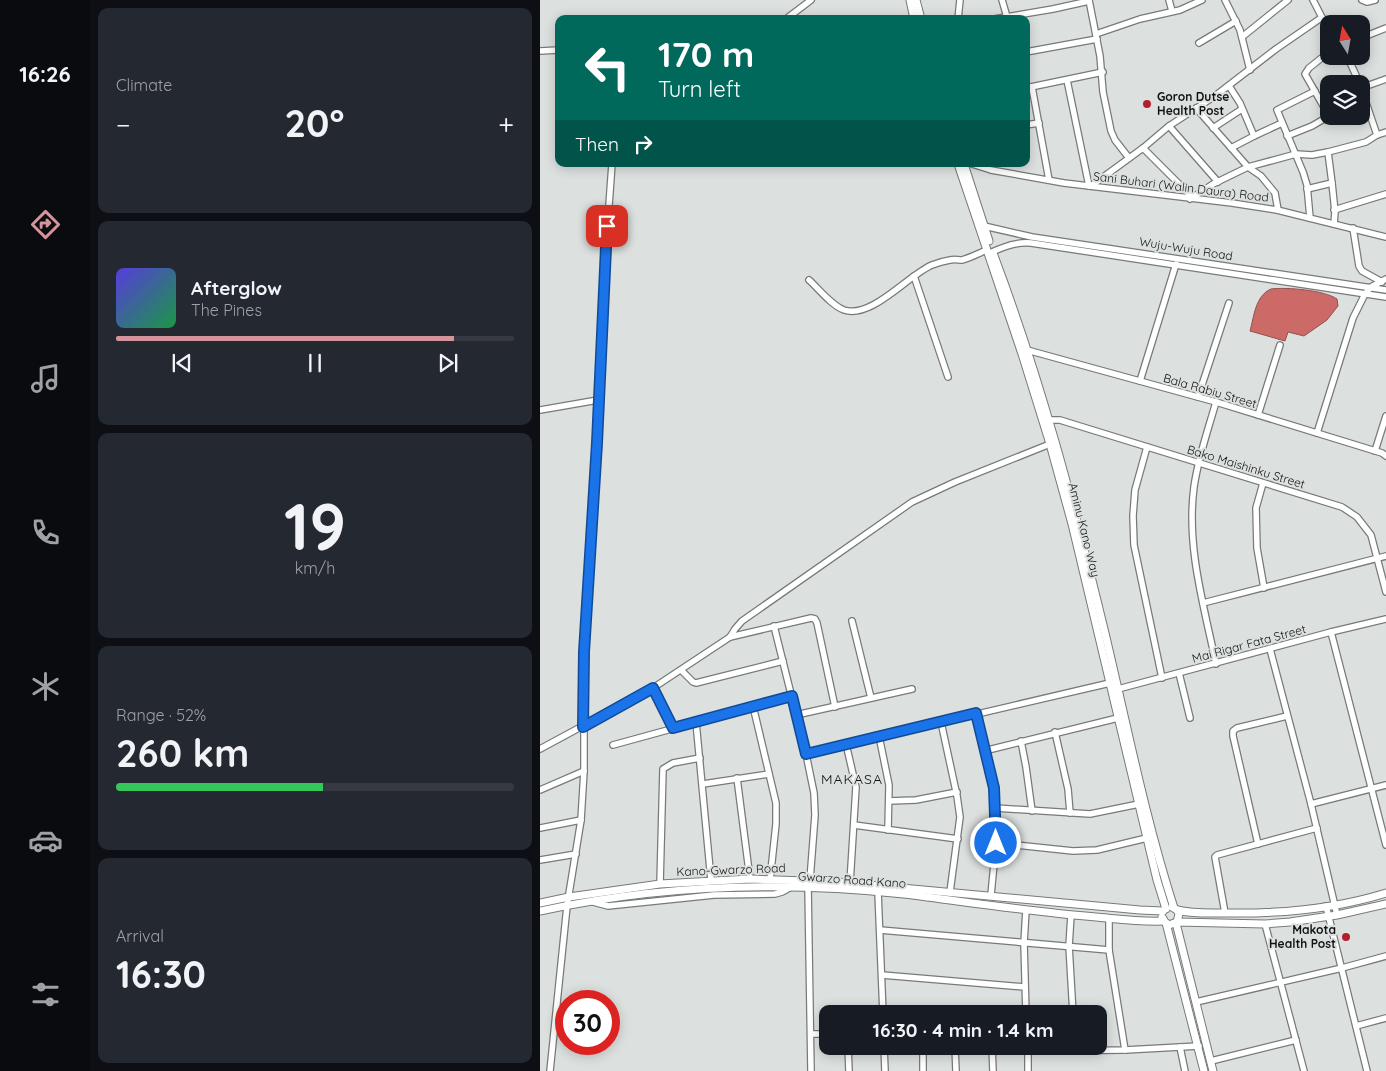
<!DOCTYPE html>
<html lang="en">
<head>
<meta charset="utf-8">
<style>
  body { margin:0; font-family:Quicksand,sans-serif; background:#242831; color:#f1f3f6; height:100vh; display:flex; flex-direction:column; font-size:19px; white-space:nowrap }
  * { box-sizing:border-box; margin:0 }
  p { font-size:16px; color:#9ea1a6 }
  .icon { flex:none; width:28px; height:28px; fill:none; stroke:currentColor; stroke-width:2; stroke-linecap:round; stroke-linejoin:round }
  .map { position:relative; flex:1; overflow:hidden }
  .panel { display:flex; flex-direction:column; gap:8px; padding:8px; background:#0d0f14; width:450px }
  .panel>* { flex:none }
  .banner { position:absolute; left:15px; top:15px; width:475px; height:152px; border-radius:10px; box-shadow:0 2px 12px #0003; background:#00695c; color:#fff; overflow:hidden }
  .needle { width:32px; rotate:349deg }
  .controls { position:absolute; left:780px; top:15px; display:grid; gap:10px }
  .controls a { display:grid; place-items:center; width:50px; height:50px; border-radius:10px; background:#171b24; box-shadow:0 2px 12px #0003; font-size:25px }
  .speed { position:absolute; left:15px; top:990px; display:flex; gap:10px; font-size:25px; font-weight:700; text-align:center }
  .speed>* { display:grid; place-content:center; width:65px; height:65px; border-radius:50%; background:#171b24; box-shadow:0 2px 12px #0003; line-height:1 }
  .speed .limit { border:8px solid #d22; background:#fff; color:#111 }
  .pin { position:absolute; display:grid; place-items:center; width:42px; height:42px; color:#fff; margin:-21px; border-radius:10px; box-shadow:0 2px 8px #0006 }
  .me { position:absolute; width:55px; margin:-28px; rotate:0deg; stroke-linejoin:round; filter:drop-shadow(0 0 4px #0008) }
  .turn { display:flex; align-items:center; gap:18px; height:105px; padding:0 20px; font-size:22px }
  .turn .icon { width:65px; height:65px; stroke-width:2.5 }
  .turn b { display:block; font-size:35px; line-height:42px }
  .then { display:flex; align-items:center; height:48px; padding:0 20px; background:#0003; gap:10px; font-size:19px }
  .big { font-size:38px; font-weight:700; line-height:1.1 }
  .panel .widget { flex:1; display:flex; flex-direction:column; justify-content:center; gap:8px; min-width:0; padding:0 18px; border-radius:10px; background:#242831 }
  .panel .dial { align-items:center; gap:0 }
  .dial b { font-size:65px; line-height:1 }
  .song { display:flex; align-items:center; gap:15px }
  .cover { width:60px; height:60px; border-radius:8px; background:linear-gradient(135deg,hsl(250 70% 55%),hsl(140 70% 35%)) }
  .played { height:5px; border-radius:2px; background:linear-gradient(90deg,#d4949b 85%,#363941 85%) }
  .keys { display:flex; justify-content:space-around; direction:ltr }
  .heat { display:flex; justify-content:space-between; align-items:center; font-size:28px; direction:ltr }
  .charge { height:8px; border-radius:4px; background:linear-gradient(90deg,#34c759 52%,#363941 0) }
  .trip { position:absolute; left:279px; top:1005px; width:288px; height:50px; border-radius:10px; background:#171b24; box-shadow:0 2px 12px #0003; font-weight:700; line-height:50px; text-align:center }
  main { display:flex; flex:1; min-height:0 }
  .dock { display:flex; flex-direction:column; width:90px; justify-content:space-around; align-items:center; background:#090b0e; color:#9ea1a6 }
  .dock .icon { width:35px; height:35px }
  .dock .on { color:#d4949b }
  .dock b { font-size:22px; color:#f1f3f6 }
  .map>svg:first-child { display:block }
</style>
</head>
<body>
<main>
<nav class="dock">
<b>16:26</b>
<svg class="icon on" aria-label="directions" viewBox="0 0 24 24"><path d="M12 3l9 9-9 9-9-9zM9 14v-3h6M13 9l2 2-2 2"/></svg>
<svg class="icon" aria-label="music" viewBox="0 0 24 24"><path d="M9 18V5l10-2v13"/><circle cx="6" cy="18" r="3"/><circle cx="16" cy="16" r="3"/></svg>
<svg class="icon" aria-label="phone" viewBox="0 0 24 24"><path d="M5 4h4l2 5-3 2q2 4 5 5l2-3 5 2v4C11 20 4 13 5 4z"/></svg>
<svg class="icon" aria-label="climate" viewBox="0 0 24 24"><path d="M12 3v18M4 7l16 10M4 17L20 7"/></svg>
<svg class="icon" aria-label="car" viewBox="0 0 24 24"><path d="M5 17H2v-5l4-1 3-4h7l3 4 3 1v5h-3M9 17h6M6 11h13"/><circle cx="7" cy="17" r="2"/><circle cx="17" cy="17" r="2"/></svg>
<svg class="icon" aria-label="filters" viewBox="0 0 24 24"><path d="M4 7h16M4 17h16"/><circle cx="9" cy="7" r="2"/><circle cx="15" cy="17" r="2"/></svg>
</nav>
<section class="panel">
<div class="widget"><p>Climate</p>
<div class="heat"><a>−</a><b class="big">20°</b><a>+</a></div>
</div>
<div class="widget">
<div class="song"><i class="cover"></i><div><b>Afterglow</b><p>The Pines</p></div></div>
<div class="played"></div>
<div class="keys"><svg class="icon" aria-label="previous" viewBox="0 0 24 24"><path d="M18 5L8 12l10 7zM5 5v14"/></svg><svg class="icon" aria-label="pause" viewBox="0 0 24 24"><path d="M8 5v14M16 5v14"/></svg><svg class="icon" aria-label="next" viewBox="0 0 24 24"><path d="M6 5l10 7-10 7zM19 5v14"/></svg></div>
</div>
<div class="widget dial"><b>19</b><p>km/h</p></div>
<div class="widget"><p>Range · 52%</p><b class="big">260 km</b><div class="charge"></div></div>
<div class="widget"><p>Arrival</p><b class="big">16:30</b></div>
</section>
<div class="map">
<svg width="846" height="1071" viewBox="0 0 846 1071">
  <rect width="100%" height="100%" fill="#dce1e0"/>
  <path fill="#cb6a67" stroke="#94504e" d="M 731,289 C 746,287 784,290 797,299 L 798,306 L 787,320 L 764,336 L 748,332 L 745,341 L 710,331 C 714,317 715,296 731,289 Z"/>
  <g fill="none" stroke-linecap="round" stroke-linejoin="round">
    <g stroke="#767a79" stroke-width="8">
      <g id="minor">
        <polyline points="462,0 467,17"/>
        <polyline points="549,0 560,56 563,92 571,131 575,140 589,158"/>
        <polyline points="629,0 632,11"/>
        <polyline points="685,0 700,30 710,70"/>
        <polyline points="773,0 789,31"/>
        <polyline points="822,0 827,2 835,0"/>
        <polyline points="246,19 271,0"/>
        <polyline points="418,19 420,0"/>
        <polyline points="454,19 513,9 549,1"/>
        <polyline points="556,34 600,19 640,10 662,0"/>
        <polyline points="702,37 748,0"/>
        <polyline points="821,38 846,28"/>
        <polyline points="659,43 696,21"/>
        <polyline points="0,51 19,50"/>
        <polyline points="486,52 557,39"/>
        <polyline points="807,56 820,84"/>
        <polyline points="527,80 549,186"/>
        <polyline points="689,86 700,103 714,136"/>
        <polyline points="492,87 509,180"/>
        <polyline points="486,88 563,72"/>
        <polyline points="821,88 837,135"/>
        <polyline points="821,88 846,79"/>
        <polyline points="656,108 708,167 721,176 735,193 738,210"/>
        <polyline points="789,116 765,74 769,68 789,52"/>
        <polyline points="486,125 499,123"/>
        <polyline points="629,126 678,182"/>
        <polyline points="673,128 702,109"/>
        <polyline points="747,136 772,126 789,116"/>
        <polyline points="603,148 652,197"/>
        <polyline points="691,148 714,136 742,123"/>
        <polyline points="432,164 451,170 524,183 692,203 737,210 846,237"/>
        <polyline points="792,183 795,212 794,224"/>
        <polyline points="551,186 603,148 629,126 675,96 736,49 781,18"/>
        <polyline points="767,189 792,183 788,152"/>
        <polyline points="650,199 673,184 708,167 756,154 772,155 788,152 826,142 837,135 846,132"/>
        <polyline points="794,210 846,194"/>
        <polyline points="770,218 767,185 763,172 737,110 775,91"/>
        <polyline points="444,226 492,237 846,290"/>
        <polyline points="813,228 819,266 822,271 842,282"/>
        <path d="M 452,252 C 466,246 476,242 491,243 L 846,297"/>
        <polyline points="374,276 408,377"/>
        <path d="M 269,280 C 279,289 291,305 304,310 C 332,319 368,275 392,265 C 397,263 404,261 410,260 C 414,259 418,260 422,260 C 430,258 439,253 447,250"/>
        <polyline points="487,350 676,402 842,453 846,456"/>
        <polyline points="600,381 636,264"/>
        <polyline points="658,397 689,303"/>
        <polyline points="0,410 58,400"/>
        <polyline points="718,415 740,345"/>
        <polyline points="509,420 520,420 802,507 817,517 831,535 846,592"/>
        <polyline points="777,433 813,318 825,294 831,287 846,279"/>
        <polyline points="607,447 595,490 593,516 594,545 622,678"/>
        <polyline points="835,451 846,416"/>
        <polyline points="723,483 716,508 717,548 724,588"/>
        <polyline points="663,603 846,556"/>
        <polyline points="312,621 331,698"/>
        <polyline points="234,626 266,754 274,793 275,815 270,880"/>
        <polyline points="791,632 846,845"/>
        <polyline points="190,637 195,629 202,621 372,502 415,482 510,444"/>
        <polyline points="730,649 771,804 797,915"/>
        <path d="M 676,664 C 664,606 646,546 654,487 C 658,458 668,430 676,402"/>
        <polyline points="141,670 153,682 156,683 243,661"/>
        <polyline points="639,673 650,718"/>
        <polyline points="113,688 133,728"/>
        <polyline points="578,689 791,632 846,619"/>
        <polyline points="213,706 236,803 236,824 230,880"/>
        <polyline points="436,713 454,788 456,843 451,895"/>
        <polyline points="256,715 372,689"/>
        <polyline points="156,722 171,880"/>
        <polyline points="401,722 417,796 420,817 410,892"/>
        <polyline points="515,732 528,789 530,813"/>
        <polyline points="339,736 349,785 348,830"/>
        <polyline points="481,741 486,767 492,811"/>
        <polyline points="306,744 316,787 310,883"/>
        <polyline points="73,745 252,696"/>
        <polyline points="0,749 113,688 190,637 271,618 275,619 277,623 295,707"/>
        <polyline points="444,751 578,718"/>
        <polyline points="266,754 570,683"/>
        <polyline points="197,778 210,879"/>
        <polyline points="163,784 229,774"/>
        <polyline points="0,790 44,771"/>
        <polyline points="349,801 376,800 417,792"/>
        <polyline points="771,804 846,785"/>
        <polyline points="455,808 550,814 599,804"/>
        <polyline points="314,825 418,839"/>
        <polyline points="0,828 41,820"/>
        <polyline points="456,843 533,851 557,850 607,838"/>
        <polyline points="718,844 693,736 693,731 697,728 747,716"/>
        <polyline points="0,860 36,854"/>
        <polyline points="120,884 123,769 133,763 160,758"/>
        <polyline points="268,886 271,1071"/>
        <polyline points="338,892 343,1014"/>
        <polyline points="53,902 68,906 174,895 235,894 242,892 251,887"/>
        <polyline points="786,906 827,1071"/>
        <polyline points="685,913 675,857 677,855 777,828"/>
        <polyline points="531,915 529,946 533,1014"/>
        <polyline points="569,918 569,950 585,1050"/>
        <polyline points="725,924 764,1071"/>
        <polyline points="340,930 569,950"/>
        <polyline points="342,975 485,987"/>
        <polyline points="656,1002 802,968 846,956"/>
        <polyline points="486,1014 484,943 486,910"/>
        <polyline points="816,1026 846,1018"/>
        <polyline points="271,1034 288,1034"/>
        <polyline points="308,1046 309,1071"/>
        <polyline points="344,1046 345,1071"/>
        <polyline points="383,1046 383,1071"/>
        <polyline points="415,1046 416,1071"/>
        <polyline points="452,1046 453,1071"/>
        <polyline points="488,1046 488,1071"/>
        <polyline points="640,1047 645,1071"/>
        <polyline points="488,1051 585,1050 659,1046"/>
        <polyline points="671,1061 756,1040"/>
        <polyline points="10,1071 27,906 41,820 44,771 44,652 57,443 64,274 72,164"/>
      </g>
    </g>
    <g stroke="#767a79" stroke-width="9">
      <g id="major">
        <polyline points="370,0 374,19"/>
        <polyline points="376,0 381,19"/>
        <polyline points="418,164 482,354 510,444 532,524 617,880 626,909"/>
        <polyline points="424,164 449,241"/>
        <path d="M 453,253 C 500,377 534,505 565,633 C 587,725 605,818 634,908"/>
        <polyline points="0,903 29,897 120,884 210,879 297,882 600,910 623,911"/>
        <polyline points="632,907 637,910 639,914 637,922"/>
        <path d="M 637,910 C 654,914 669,913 686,913 C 741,914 794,909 846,893"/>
        <path d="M 0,911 C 120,885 243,881 364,894 C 428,902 492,912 556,917 C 578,919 601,922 623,921"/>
        <polyline points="622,917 625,922 629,925 637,922 725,924 750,922 797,915 846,904"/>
        <polyline points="626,923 664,1071"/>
        <polyline points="636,923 673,1071"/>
      </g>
    </g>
    <use href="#minor" stroke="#fff" stroke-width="5.5"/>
    <use href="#major" stroke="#fff" stroke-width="7"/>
  </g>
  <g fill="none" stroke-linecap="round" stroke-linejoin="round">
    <g stroke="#114b97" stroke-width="12">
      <polyline id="route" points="67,226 57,443 44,652 43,727 113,688 133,728 252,696 266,754 436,713 454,788 456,843"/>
    </g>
    <use href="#route" stroke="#1a73e8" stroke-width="9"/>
  </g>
  <g fill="#b11f2c" stroke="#dce1e0" stroke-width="2">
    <circle cx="607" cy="104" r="5"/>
    <circle cx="806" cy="937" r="5"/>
  </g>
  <g text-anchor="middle" stroke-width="4" stroke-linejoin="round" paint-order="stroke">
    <g font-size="12" font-weight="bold" fill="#121313" stroke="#dce1e0" text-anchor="start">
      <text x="617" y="101">Goron Dutse<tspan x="617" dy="14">Health Post</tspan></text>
      <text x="796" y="934" text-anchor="end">Makota<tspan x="796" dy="14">Health Post</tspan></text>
    </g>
    <g font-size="12" fill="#121313" stroke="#dce1e0">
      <text transform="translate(641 187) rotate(7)" y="4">Sani Buhari (Walin Daura) Road</text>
      <text transform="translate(646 249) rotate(9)" y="4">Wuju-Wuju Road</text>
      <text transform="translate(670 391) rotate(16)" y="4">Bala Rabiu Street</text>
      <text transform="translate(706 467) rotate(17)" y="4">Bako Maishinku Street</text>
      <text transform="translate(544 530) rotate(76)" y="4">Aminu Kano Way</text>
      <text transform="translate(709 644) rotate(-15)" y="4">Mai Rigar Fata Street</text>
      <text transform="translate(191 870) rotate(-2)" y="4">Kano-Gwarzo Road</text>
      <text transform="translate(312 880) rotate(4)" y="4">Gwarzo Road Kano</text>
    </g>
    <g font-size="14" letter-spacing="1" fill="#121313" stroke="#dce1e0">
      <text x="312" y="784">MAKASA</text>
    </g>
  </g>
</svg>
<div class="controls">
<a><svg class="needle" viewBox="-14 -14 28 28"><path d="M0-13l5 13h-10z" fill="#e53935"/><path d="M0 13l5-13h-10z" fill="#9ea1a6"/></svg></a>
<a><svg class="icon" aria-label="layers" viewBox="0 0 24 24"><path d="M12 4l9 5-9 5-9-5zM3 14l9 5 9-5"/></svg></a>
</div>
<div class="speed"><div class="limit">30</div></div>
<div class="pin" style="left:67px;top:226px;background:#d93025"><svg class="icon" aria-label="arrive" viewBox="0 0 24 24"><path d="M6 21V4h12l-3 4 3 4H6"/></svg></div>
<svg class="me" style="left:456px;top:843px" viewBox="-20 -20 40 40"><circle r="17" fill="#1a73e8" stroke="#fff" stroke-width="3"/><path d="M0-11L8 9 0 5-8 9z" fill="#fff"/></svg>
<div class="trip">16:30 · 4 min · 1.4 km</div>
<div class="banner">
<div class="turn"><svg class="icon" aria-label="left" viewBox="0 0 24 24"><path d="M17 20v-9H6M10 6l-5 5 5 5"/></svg><div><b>170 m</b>Turn left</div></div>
<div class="then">Then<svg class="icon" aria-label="right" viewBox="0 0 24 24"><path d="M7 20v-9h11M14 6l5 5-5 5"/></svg></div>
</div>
</div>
</main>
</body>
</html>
